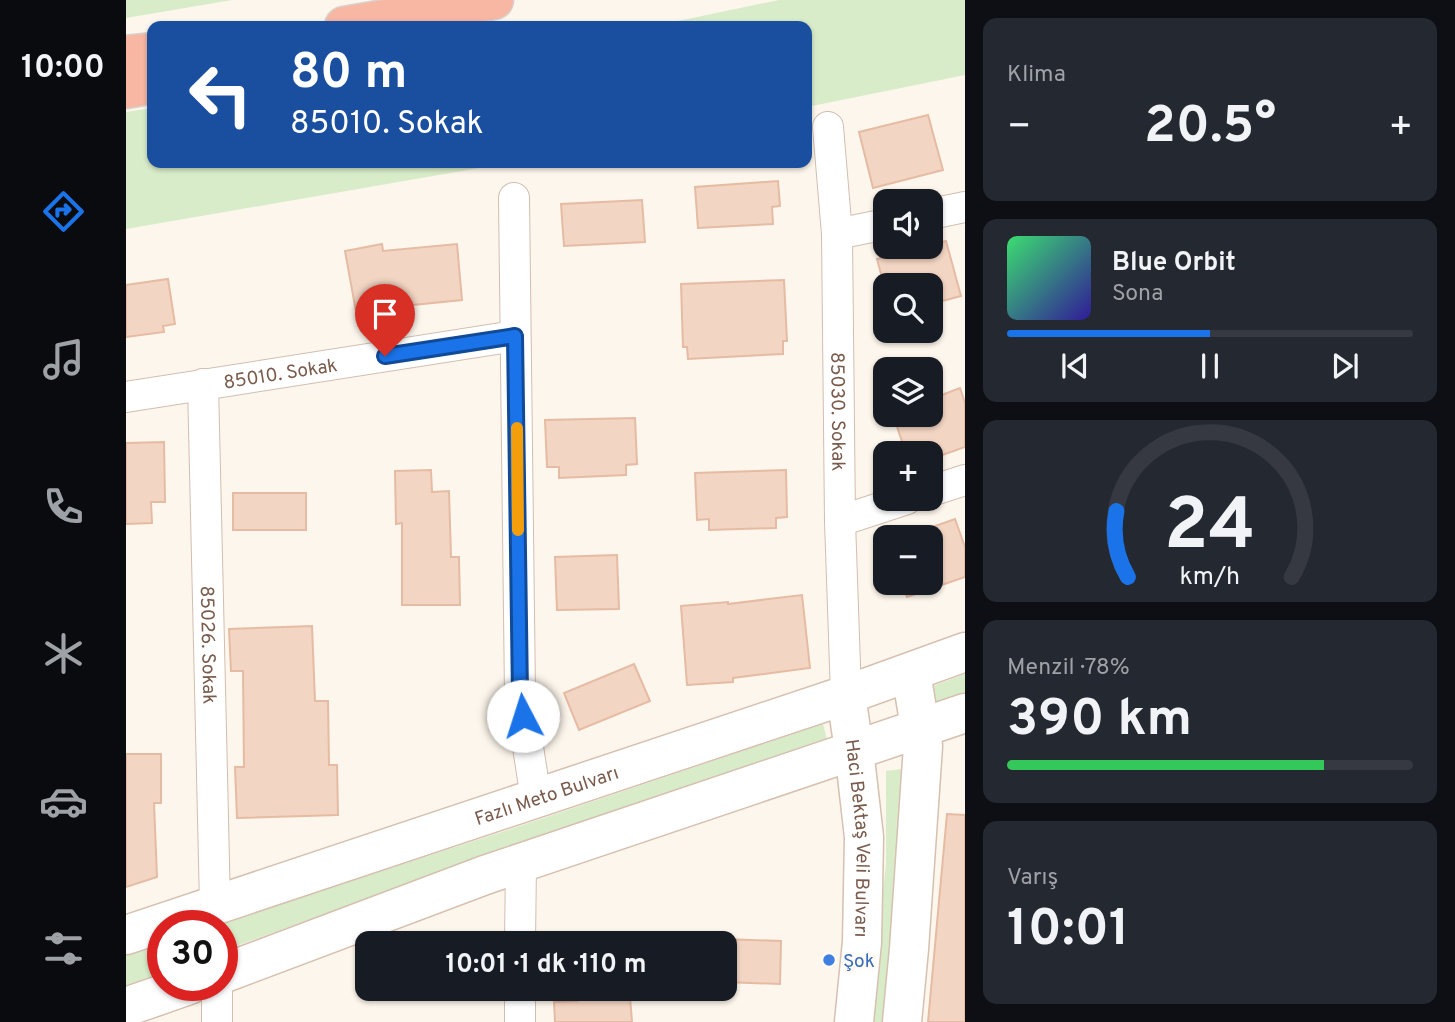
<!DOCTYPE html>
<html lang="tr">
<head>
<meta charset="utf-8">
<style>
  body { margin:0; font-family:Overpass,sans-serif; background:#242831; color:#f1f3f6; height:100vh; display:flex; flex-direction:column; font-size:26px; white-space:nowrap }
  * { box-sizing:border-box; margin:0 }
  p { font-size:23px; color:#9ea1a6 }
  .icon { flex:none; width:38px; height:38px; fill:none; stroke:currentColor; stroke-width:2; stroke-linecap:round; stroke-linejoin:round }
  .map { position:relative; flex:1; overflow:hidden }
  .details { display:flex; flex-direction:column; gap:18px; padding:18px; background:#0d0f14; width:490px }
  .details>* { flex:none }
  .hud { position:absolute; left:21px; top:21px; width:665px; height:147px; border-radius:14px; box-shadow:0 2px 5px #0004; background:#1a4fa0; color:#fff; overflow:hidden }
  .buttons { position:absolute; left:747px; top:189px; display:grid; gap:14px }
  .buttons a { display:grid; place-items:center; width:70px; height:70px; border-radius:14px; background:#171b24; box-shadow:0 2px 5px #0004; font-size:35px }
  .speed { position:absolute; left:21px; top:910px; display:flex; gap:14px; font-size:35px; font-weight:700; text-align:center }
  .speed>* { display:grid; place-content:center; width:91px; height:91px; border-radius:50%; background:#171b24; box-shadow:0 2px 5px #0004; line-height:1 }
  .speed .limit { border:10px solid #d22; background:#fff; color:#111 }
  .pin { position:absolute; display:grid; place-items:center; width:60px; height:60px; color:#fff; margin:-72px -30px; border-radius:50% 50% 50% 0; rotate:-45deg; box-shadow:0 0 7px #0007 }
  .pin .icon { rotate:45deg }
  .me { position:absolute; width:77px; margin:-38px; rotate:355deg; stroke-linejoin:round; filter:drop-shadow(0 0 5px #0008) }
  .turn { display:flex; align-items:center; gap:24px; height:147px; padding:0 28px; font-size:32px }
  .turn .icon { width:91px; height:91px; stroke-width:2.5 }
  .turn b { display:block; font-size:49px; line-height:60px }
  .big { font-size:52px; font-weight:700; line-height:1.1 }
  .details .card { flex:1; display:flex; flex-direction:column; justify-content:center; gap:10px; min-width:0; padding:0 24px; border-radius:14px; background:#242831 }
  .details .dial { align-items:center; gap:0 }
  .dial svg { height:182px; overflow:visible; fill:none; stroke:#363941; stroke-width:7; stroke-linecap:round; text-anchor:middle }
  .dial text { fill:#f1f3f6; stroke:none }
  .song { display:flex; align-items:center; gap:21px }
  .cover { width:84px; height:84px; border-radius:10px; background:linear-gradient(135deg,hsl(140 70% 55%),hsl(250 70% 35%)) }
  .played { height:7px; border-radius:4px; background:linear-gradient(90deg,#1a73e8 50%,#363941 50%) }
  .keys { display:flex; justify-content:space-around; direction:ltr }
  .heat { display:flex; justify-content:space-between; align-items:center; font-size:38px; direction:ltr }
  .charge { height:10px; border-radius:5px; background:linear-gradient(90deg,#34c759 78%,#363941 0) }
  .trip { position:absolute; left:229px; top:931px; width:382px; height:70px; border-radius:14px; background:#171b24; box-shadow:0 2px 5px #0004; font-weight:700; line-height:70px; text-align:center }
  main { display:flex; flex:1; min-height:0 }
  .menu { display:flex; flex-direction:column; width:126px; justify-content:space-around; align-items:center; background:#090b0e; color:#9ea1a6 }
  .menu .icon { width:49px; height:49px }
  .menu .active { color:#1a73e8 }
  .menu b { font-size:32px; color:#f1f3f6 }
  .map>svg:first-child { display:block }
</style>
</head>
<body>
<main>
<nav class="menu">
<b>10:00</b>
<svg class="icon active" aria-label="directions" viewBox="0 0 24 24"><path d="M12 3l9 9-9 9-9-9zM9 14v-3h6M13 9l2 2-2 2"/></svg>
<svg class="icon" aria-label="music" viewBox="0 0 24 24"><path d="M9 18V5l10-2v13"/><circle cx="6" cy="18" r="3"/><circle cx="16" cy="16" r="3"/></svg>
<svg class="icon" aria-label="phone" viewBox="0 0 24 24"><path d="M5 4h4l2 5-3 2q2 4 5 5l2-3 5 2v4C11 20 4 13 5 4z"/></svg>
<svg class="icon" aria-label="climate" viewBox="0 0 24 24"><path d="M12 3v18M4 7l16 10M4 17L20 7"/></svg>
<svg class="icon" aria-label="car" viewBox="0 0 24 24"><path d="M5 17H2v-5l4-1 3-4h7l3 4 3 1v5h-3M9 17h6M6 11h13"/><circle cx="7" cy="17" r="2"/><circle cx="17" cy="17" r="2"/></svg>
<svg class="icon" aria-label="filters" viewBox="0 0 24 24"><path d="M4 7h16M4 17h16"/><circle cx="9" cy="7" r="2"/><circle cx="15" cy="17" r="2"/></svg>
</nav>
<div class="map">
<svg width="839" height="1022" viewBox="0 0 839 1022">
  <rect width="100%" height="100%" fill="#fdf6ec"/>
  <g fill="#d8ecc9">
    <polygon points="0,0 106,0 0,18"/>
    <polygon points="653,0 839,0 839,75 681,107 681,26 528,26"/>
    <polygon points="26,108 26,163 382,163 0,229 0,112"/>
    <polygon points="839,674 839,694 810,704 804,687"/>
    <polygon points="697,724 702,743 384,847 96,951 96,926 86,926 379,831"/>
    <polygon points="775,769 774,863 758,1022 743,1022 760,864 760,771"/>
    <polygon points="37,942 37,973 0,986 0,954"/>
  </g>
  <g fill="#f3d5c3" stroke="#e6bba3" stroke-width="2">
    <polygon points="802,115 817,170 747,188 733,132"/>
    <polygon points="652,181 654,206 646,207 647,224 572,228 569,187"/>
    <polygon points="516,200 519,242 438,246 435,204"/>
    <polygon points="820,241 835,296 805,304 805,285 760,285 760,293 751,259 798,247 805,247 805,245"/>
    <polygon points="256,244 257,251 331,244 336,300 267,307 268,311 231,317 219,251"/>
    <polygon points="42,279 49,324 37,326 38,332 0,337 0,285"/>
    <polygon points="658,280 661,341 657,341 657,354 562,359 561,347 557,347 555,284"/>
    <polygon points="834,388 839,403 839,447 805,459 805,453 780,453 767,415 805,415 805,399"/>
    <polygon points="509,418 511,464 500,465 500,475 433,478 433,467 421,467 419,420"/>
    <polygon points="38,442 39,502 25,502 26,523 0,524 0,443"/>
    <polygon points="305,470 306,492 323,491 325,557 333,557 334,605 276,605 276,523 270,524 269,471"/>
    <polygon points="660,470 661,517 650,518 650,528 583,530 583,519 571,520 569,473"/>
    <rect x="107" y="493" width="73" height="37"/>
    <polygon points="829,519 839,547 839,577 781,597 776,583 805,583 805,537 778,537"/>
    <polygon points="491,555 493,609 431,610 429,557"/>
    <polygon points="676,595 684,668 607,678 607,682 561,685 555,606 602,602 602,604"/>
    <polygon points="186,626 189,701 202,701 203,765 211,765 212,815 111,818 109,767 118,767 117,671 105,671 103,629"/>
    <polygon points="508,664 524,701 453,730 438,693"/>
    <polygon points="0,754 35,754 35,803 28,803 31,877 0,887"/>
    <polygon points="821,814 839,815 839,1022 802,1022"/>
    <polygon points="598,939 655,941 654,984 598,982"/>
    <polygon points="451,989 482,989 482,999 504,997 506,1022 429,1022 428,1002 452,1001"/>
  </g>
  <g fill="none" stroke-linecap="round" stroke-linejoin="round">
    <g stroke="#d1beb0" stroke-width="32">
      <g id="street">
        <path id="s1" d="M 702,127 L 711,234 L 714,521 L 720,695"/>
        <polyline points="388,198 394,695 410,799"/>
        <polyline points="805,214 839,207"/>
        <polyline points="711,234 760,224"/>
        <path id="s2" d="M 77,384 L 89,905"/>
        <path id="s3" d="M 0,397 L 389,336"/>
        <polyline points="805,491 839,480"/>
        <polyline points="714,521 781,499"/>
        <polyline points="394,943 395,863"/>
        <polyline points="91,985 91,1022"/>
        <polyline points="394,989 394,1022"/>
      </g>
    </g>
    <g stroke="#d6c0b0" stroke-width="41">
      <g id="secondary">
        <path id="s4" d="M 720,695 L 728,750 L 738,837 L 736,942 L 728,1022"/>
        <path id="s5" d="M 0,935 L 720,695 L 839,652"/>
        <polyline points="96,974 359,875 839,713"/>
        <polyline points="0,1007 63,985"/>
        <polyline points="776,1022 783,949 797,746 785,672"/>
      </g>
    </g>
    <g stroke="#dad1cd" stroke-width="41">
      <g id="highway">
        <polyline points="218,26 368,0"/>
        <polyline points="0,55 26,52"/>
        <polyline points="0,89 23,85 26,80"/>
      </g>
    </g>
    <use href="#street" stroke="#fff" stroke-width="30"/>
    <use href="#secondary" stroke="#fff" stroke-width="38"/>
    <use href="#highway" stroke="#f7b7a3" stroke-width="38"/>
  </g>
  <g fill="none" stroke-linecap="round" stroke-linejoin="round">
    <g stroke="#114b97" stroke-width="18">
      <polyline id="route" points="259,356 389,336 394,695 397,716"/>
    </g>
    <use href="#route" stroke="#1a73e8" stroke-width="12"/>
    <polyline stroke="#f59e0b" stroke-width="12" points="391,428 392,530"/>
  </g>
  <circle fill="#3f7fe0" stroke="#fffaf3" stroke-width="2.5" cx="703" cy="960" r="7"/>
  <g text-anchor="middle" stroke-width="5" stroke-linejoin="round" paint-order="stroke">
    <g font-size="19" fill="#7a5c4d" stroke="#fffaf3">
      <text dy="7" stroke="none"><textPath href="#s3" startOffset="156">85010. Sokak</textPath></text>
      <text dy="7" stroke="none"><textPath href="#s1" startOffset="285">85030. Sokak</textPath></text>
      <text dy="7" stroke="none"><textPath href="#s2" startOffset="261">85026. Sokak</textPath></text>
      <text dy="7" stroke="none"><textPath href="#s5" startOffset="443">Fazlı Meto Bulvarı</textPath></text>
      <text dy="7" stroke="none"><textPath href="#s4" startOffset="144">Haci Bektaş Veli Bulvarı</textPath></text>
    </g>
    <g font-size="19" fill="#366cbe" stroke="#fffaf3" text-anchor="start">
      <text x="717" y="967">Şok</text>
    </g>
  </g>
</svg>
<div class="buttons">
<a><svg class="icon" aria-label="sound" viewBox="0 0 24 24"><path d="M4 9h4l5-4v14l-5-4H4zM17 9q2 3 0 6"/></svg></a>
<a><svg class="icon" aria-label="search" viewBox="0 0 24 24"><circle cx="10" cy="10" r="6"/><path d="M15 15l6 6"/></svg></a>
<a><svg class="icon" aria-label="layers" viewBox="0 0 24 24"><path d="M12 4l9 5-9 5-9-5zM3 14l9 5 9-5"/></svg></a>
<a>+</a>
<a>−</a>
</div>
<div class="speed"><div class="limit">30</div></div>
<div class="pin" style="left:259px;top:356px;background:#d93025"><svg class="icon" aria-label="arrive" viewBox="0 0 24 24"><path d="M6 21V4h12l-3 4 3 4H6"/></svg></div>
<svg class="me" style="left:397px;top:716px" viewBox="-20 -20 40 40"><circle r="19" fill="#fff"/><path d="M0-13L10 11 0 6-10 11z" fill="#1a73e8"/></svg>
<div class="trip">10:01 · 1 dk · 110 m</div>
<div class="hud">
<div class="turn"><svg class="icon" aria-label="left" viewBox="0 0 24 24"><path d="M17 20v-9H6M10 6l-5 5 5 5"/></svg><div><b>80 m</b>85010. Sokak</div></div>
</div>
</div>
<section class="details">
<div class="card"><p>Klima</p>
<div class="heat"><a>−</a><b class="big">20.5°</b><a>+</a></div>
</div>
<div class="card">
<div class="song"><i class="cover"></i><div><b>Blue Orbit</b><p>Sona</p></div></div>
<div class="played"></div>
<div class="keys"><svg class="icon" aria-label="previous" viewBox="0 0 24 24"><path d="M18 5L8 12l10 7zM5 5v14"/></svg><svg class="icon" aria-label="pause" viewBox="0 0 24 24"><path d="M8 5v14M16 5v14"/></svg><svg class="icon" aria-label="next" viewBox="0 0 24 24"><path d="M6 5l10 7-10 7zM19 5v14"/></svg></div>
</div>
<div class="card dial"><svg viewBox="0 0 100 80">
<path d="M14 69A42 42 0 1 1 86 69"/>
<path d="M14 69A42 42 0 0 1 9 40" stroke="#1a73e8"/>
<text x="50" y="56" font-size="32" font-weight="700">24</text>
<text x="50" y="72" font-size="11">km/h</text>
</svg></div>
<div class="card"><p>Menzil · 78%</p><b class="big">390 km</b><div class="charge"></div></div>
<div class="card"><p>Varış</p><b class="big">10:01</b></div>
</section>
</main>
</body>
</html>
